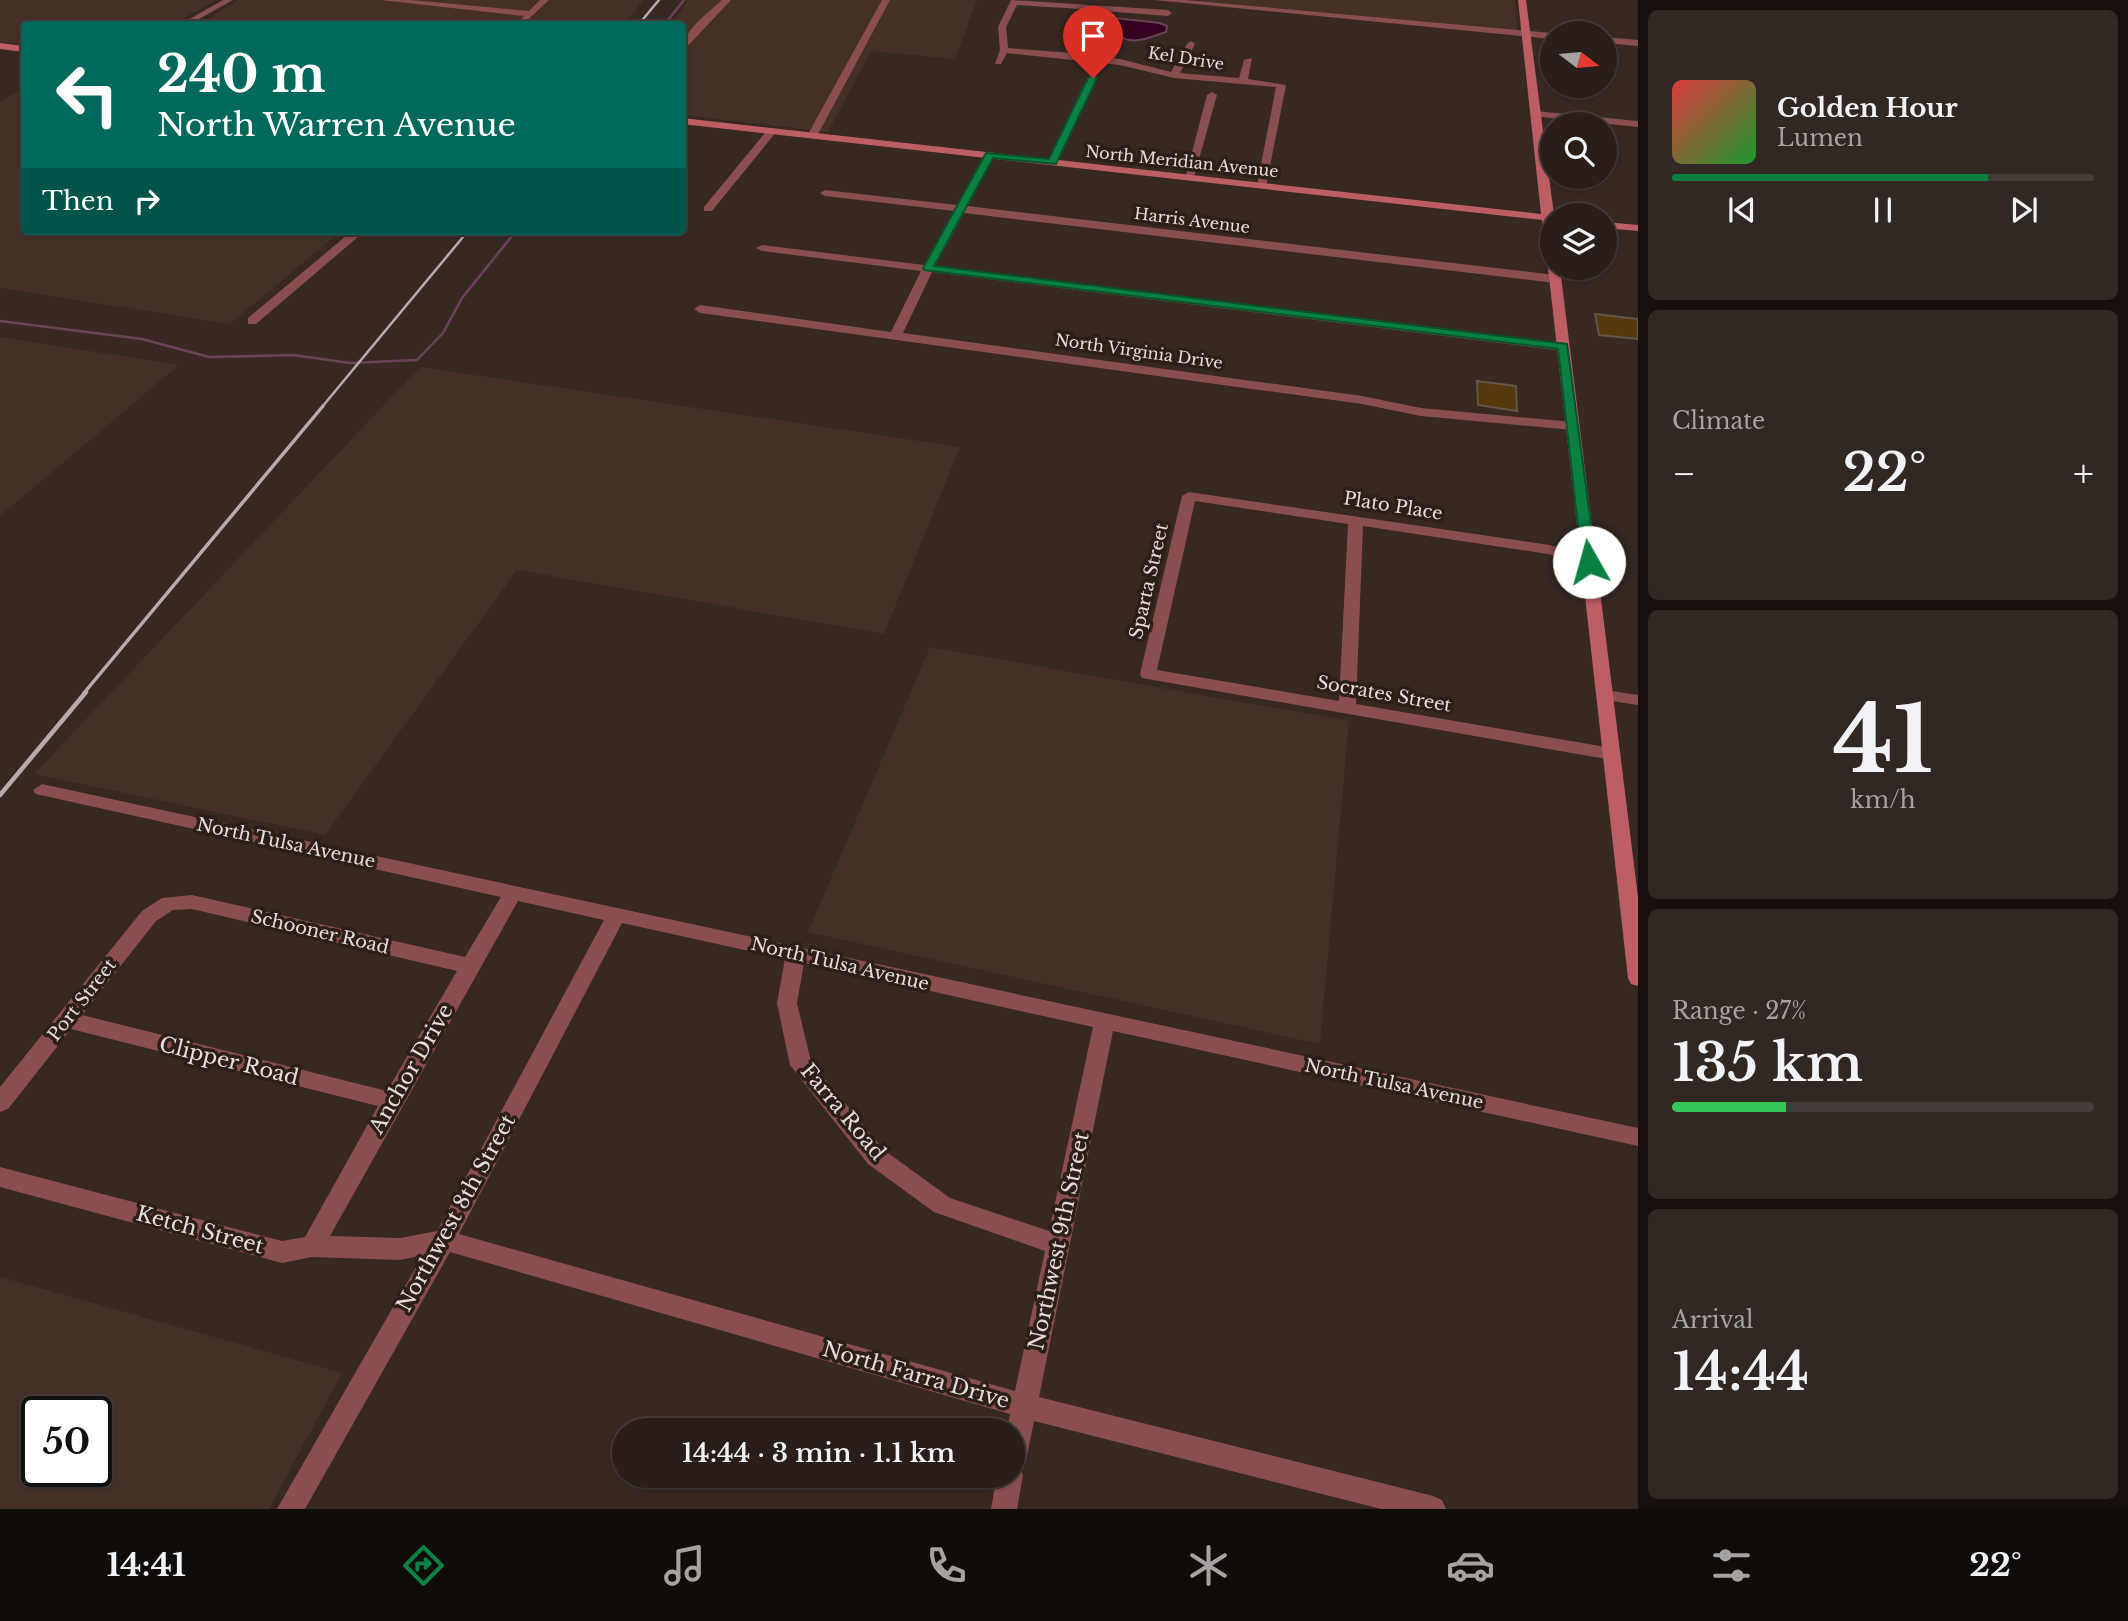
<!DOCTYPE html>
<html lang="en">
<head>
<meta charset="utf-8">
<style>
  body { margin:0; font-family:"Libre Baskerville",serif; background:#312723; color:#f1f3f6; height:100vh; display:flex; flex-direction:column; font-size:26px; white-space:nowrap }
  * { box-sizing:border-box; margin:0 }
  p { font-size:23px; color:#a5a2a2 }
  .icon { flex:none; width:38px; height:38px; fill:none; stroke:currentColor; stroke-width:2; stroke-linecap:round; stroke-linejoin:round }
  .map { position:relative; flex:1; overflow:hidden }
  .drawer { display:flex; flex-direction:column; gap:10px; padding:10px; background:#17100e; width:490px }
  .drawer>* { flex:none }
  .top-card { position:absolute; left:21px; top:21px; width:665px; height:214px; border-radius:7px; box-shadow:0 2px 5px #0004,0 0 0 2px #453c39; background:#00695c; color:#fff; overflow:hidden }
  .needle { width:46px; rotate:106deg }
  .tools { position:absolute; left:1540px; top:21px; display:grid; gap:14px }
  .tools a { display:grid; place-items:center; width:77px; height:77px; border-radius:50%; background:#291e1a; box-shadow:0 2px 5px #0004,0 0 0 2px #453c39; font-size:35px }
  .speed { position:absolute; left:21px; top:1396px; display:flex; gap:14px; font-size:35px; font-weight:700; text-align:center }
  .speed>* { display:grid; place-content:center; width:91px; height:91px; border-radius:50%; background:#291e1a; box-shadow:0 2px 5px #0004,0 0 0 2px #453c39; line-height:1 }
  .speed .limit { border:4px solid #111; border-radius:10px; background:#fff; color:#111 }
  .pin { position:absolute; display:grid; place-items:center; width:60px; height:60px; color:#fff; margin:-72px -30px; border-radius:50% 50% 50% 0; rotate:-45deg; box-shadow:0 0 7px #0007 }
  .pin .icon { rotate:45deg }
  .me { position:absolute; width:77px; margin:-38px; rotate:353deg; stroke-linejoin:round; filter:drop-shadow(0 0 5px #0008) }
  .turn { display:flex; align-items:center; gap:24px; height:147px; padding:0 21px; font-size:32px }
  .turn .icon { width:91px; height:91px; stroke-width:2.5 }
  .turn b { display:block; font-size:49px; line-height:60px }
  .then { display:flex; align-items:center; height:66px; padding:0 21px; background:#0003; gap:14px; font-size:26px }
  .big { font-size:52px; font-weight:600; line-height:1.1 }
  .drawer .widget { flex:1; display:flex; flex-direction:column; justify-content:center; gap:10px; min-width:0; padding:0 24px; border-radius:10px; background:#312723 }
  .drawer .dial { align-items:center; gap:0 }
  .dial b { font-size:91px; line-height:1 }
  .song { display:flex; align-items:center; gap:21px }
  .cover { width:84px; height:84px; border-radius:10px; background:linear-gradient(135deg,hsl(0 70% 55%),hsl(130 70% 35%)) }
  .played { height:7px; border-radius:4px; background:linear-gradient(90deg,#0b8043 75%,#453c39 75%) }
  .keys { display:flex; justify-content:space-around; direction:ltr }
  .heat { display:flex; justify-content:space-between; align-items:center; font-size:38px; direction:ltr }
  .charge { height:10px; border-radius:5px; background:linear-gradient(90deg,#34c759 27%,#453c39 0) }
  .trip { position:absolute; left:612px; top:1418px; width:413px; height:70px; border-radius:35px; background:#291e1a; box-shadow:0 2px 5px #0004,0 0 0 2px #453c39; font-weight:600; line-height:70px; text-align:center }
  .dock { display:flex; height:112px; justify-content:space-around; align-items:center; background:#100c0a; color:#a5a2a2 }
  .dock .icon { width:49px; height:49px }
  .dock .current { color:#0b8043 }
  .dock b { font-size:32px; color:#f1f3f6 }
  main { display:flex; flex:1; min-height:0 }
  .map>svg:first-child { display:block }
</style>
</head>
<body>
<main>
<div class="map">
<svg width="1638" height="1509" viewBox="0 0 1638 1509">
  <rect width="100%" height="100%" fill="#372822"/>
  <g fill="#453028" fill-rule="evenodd">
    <polygon points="0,0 217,0 172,24 24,24 24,44 0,42"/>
    <polygon points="239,0 643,0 626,24 199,24"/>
    <polygon points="689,0 977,0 955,59 871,51 828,132 683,115 682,24 671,24"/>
    <polygon points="1166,0 1514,0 1517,29 1515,31"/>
    <polygon points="24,88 24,231 341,231 230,324 0,288 0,101"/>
    <polygon points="0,337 179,365 0,516"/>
    <polygon points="420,367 960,447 884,634 517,570 325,835 34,774"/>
    <polygon points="930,647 1349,721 1320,1044 808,932"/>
    <path d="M 0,1277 L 342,1373 L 269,1509 L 0,1509 ZM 37,1412 L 96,1412 L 96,1472 L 37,1472 Z"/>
  </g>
  <path fill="#350021" stroke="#6a4258" stroke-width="2" d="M 1115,18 L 1160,23 L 1167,26 L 1166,32 C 1138,42 1123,48 1105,21 Z"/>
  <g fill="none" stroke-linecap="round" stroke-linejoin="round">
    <g stroke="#6a4258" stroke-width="2.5">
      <polyline points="665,24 684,0"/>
      <polyline points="0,321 142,339 209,357 293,355 350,363 417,360 443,333 462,298 516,231"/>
    </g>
  </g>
  <g fill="#573a0c" stroke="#605649" stroke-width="2">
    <polygon points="1595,314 1638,319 1638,339 1599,335"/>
    <polygon points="1477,381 1516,386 1517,411 1478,405"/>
  </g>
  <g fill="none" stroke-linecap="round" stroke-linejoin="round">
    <g fill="#8a4e51" fill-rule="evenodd">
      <polygon points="223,0 233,0 190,24 181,24"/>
      <polygon points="381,0 411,0 529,11 540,0 549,0 523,24 519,22 524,16"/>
      <path d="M 722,0 L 731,0 L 682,52 C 682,31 708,13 722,0 Z"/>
      <polygon points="882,0 890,0 817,136 808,138 807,136"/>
      <path d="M 1011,0 L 1168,10 L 1172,13 L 1168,16 L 1090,10 L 1081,54 L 1120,59 L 1171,72 L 1187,44 L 1191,41 L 1195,44 L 1180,73 L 1239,78 L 1244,60 L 1252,58 L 1248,79 L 1286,85 L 1266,187 L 1257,185 L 1276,87 L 1174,78 L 1120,65 L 1007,53 L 1001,64 L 995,64 L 1000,50 L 998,27 ZM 1017,5 L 1081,9 L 1072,53 L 1008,48 L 1006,27 Z"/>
      <polygon points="1154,0 1185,0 1552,33 1552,39"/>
      <polygon points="1605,37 1638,40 1638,46 1605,43"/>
      <polygon points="1092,75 1097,78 1058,162 1049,164 1048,162 1087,78"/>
      <polygon points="1212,92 1217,95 1194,177 1185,179 1207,95"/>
      <polygon points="1535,111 1638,121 1638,127 1532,116 1530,114"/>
      <polygon points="768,129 777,131 712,211 704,211 704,207"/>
      <polygon points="990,152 995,155 967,206 1555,275 1561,279 1555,283 964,213 935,266 1563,343 1569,347 1563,351 932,272 903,333 1362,396 1421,408 1573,422 1580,426 1573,430 1421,416 1362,404 700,313 694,309 700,305 891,332 921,271 762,251 756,248 762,245 924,265 954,211 825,196 820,193 825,190 957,205 985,155"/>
      <polygon points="352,231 365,231 256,324 248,324 248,318"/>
      <path d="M 1189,492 L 1550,545 L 1594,559 L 1597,562 L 1589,567 L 1548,554 L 1363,526 L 1356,704 L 1612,748 L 1621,754 L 1612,760 L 1142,678 L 1140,674 L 1182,496 ZM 1195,501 L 1348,524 L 1339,701 L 1157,670 Z"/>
      <polygon points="1605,690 1638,695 1638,705 1599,699 1597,695"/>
      <path d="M 42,784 L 1638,1128 L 1638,1146 L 1113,1031 L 1039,1397 L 1433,1496 L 1442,1500 L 1446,1509 L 1381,1509 L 1034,1421 L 1026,1461 L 1021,1471 L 1023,1475 L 1017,1509 L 991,1509 L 997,1475 L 1013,1475 L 1013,1430 L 1007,1430 L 1010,1414 L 450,1252 L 305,1509 L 277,1509 L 423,1255 L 400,1260 L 312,1257 L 282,1263 L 0,1187 L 0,1167 L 282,1241 L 305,1237 L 378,1106 L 71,1029 L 8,1109 L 0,1112 L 0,1087 L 142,911 L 162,898 L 192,895 L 465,957 L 501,897 L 36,794 L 33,790 ZM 518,901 L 604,920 L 437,1231 L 400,1238 L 330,1236 ZM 192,909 L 457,971 L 387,1091 L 82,1015 L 156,921 L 173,910 ZM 622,923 L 785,959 L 777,1003 L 790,1065 L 868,1164 L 934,1212 L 1045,1251 L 1015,1391 L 459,1234 ZM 804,963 L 1093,1027 L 1049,1231 L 950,1198 L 884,1150 L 811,1062 L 797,1003 Z"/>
    </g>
    <g fill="#bd5e65" fill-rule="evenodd">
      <polygon points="1518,0 1526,0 1554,215 1552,261 1546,258 1542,220 682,124 682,118 1541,214"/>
      <polygon points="0,43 24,46 24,52 0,49"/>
      <polygon points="1605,222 1638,225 1638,231 1605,228"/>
      <polygon points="1552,265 1552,268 1560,268 1638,897 1638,986 1631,984 1628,978 1548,268"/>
    </g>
    <g stroke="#b7aca7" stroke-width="2.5">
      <polyline points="639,24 659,0"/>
      <polyline points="322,407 468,231"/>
    </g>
    <polyline stroke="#b7aca7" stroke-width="3.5" points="84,693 323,406"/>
    <polyline stroke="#b7aca7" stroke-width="4.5" points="0,795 86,692"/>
  </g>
  <polygon fill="#0b8043" stroke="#07532c" stroke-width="2" points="1093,75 1097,78 1056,164 993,158 934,266 1567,344 1596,562 1594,565 1589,566 1582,562 1558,349 924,270 923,268 986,153 1049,159 1088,78"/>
  <g text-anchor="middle" stroke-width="7" stroke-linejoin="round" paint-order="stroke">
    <g font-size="16" fill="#e6dcd8" stroke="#2c1f18">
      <text transform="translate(1186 58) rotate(9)" y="6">Kel Drive</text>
      <text transform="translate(1182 161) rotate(6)" y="6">North Meridian Avenue</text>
      <text transform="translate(1192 220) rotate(7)" y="6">Harris Avenue</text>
      <text transform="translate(1139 351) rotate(8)" y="6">North Virginia Drive</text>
    </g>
    <g font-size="18" fill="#e6dcd8" stroke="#2c1f18">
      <text transform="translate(1393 506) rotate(9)" y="6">Plato Place</text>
      <text transform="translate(1149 581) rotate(-77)" y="6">Sparta Street</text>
      <text transform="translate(1384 694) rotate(10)" y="6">Socrates Street</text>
      <text transform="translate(286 843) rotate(12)" y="6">North Tulsa Avenue</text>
      <text transform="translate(320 932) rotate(13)" y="6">Schooner Road</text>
      <text transform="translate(840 964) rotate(13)" y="6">North Tulsa Avenue</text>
      <text transform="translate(82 1000) rotate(-52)" y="6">Port Street</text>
      <text transform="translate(1394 1084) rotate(12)" y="6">North Tulsa Avenue</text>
    </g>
    <g font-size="21" fill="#e6dcd8" stroke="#2c1f18">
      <text transform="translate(229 1061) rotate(14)" y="7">Clipper Road</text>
      <text transform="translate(411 1069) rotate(-60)" y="7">Anchor Drive</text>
      <text transform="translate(843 1112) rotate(50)" y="7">Farra Road</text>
      <text transform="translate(456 1213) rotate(-61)" y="7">Northwest 8th Street</text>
      <text transform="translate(200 1230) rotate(15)" y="7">Ketch Street</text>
      <text transform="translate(1059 1241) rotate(-78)" y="7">Northwest 9th Street</text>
      <text transform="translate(916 1375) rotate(16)" y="7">North Farra Drive</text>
    </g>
  </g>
</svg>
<div class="tools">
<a><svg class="needle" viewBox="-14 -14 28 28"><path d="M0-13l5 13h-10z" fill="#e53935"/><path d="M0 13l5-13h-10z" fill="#a5a2a2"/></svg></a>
<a><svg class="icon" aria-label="search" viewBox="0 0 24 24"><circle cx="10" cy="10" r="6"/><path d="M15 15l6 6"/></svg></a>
<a><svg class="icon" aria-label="layers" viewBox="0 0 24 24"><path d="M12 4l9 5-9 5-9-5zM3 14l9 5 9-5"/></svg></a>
</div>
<div class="speed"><div class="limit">50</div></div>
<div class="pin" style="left:1093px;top:78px;background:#d93025"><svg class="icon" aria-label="arrive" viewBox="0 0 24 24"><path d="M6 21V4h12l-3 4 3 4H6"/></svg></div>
<svg class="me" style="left:1589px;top:562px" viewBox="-20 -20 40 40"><circle r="19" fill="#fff"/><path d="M0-13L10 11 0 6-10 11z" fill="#0b8043"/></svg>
<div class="trip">14:44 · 3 min · 1.1 km</div>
<div class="top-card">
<div class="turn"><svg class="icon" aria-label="left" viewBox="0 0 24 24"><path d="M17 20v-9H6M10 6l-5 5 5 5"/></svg><div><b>240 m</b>North Warren Avenue</div></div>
<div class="then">Then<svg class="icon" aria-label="right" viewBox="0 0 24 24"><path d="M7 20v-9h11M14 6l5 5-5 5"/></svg></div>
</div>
</div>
<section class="drawer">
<div class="widget">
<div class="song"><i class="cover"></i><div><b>Golden Hour</b><p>Lumen</p></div></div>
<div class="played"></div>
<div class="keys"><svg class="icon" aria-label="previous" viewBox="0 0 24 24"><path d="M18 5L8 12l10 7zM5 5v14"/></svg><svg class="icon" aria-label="pause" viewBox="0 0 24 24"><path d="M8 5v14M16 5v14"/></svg><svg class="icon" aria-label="next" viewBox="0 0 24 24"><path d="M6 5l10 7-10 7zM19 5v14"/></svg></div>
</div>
<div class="widget"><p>Climate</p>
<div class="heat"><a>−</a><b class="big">22°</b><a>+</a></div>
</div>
<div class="widget dial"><b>41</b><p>km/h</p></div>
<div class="widget"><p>Range · 27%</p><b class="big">135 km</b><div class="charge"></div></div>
<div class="widget"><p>Arrival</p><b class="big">14:44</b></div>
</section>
</main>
<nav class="dock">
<b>14:41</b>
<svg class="icon current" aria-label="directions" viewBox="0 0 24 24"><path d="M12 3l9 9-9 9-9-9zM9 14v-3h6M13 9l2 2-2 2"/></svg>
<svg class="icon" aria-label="music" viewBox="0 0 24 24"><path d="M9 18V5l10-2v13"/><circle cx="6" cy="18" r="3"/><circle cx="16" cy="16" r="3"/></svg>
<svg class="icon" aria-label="phone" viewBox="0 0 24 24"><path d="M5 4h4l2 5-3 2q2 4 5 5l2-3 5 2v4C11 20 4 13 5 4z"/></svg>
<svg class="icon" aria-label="climate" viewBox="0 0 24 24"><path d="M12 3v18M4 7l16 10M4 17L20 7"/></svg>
<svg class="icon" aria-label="car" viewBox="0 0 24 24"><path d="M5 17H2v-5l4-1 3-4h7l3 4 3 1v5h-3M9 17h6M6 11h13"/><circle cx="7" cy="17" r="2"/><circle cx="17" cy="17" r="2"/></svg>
<svg class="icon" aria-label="filters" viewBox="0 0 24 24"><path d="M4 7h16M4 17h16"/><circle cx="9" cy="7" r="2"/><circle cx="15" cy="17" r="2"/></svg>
<b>22°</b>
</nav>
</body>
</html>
